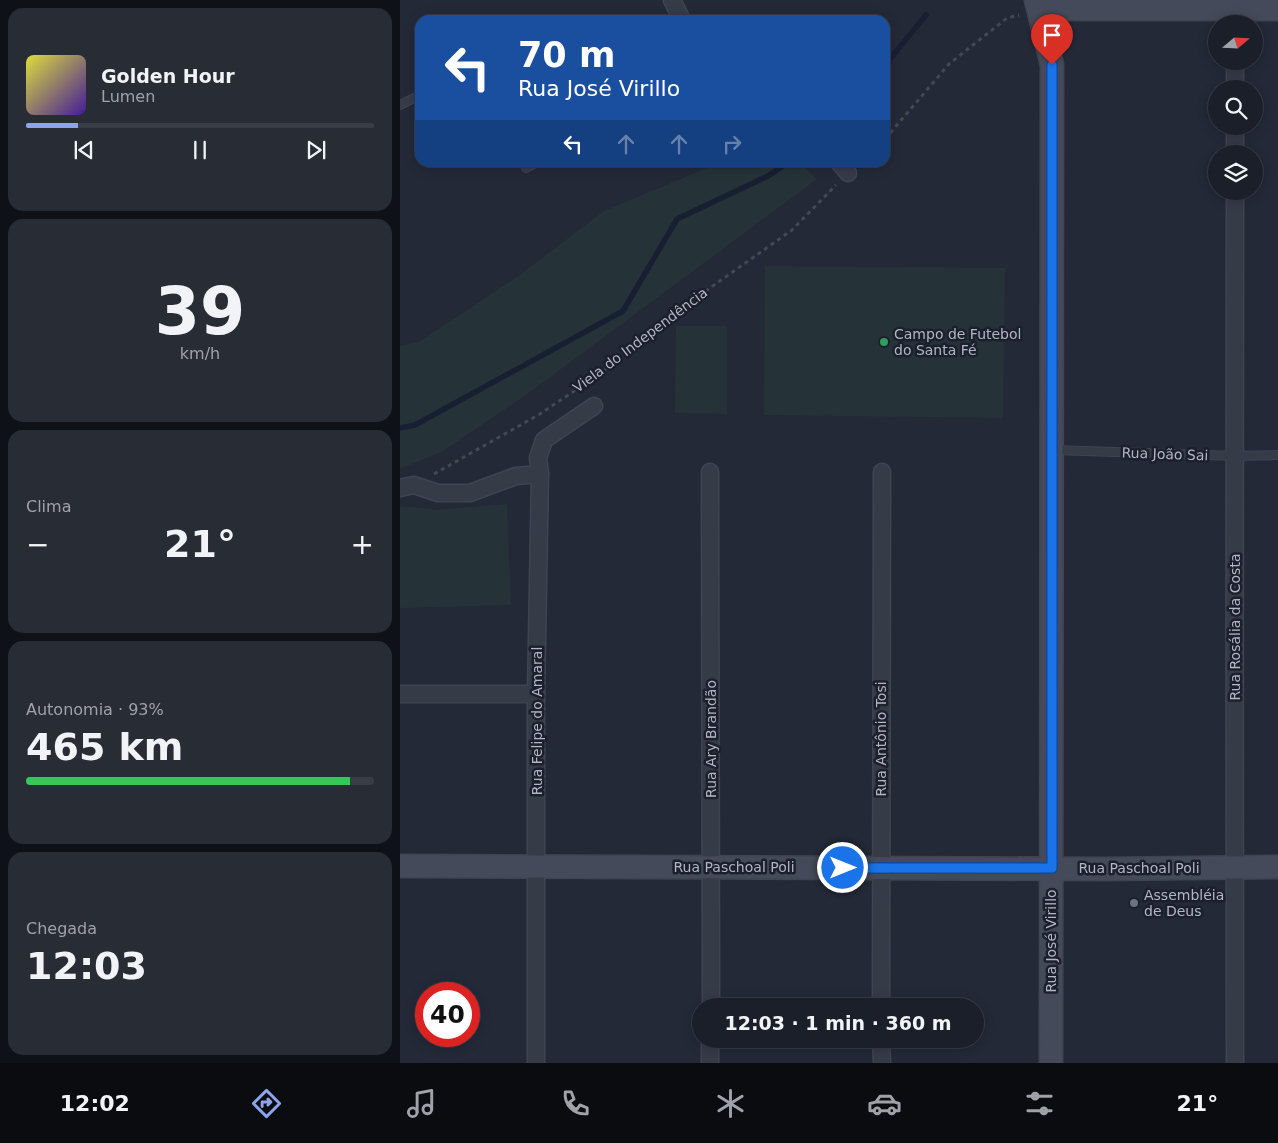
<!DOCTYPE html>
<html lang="pt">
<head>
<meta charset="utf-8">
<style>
  body { margin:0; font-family:"DejaVu Sans",sans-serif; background:#272c35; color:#f1f3f6; height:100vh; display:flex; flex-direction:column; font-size:19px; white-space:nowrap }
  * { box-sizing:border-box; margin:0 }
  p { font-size:16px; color:#9fa2a8 }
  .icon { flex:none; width:28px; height:28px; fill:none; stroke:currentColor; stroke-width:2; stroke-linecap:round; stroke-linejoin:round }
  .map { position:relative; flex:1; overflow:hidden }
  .details { display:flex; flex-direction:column; gap:8px; padding:8px; background:#0e1117; width:400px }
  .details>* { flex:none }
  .top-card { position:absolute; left:15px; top:15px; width:475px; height:152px; border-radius:15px; box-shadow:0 2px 12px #0003,0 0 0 1px #383d46; background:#1a4fa0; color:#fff; overflow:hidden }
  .needle { width:32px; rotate:71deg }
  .fabs { position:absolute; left:808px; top:15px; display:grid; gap:10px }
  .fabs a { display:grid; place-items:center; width:55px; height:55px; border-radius:50%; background:#1a1f29; box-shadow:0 2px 12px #0003,0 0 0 1px #383d46; font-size:25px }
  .speed { position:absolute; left:15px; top:982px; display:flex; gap:10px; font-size:25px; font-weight:700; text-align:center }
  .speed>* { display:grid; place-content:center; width:65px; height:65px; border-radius:50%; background:#1a1f29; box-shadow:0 2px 12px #0003,0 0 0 1px #383d46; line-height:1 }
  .speed .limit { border:8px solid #d22; background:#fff; color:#111 }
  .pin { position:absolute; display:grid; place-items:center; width:42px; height:42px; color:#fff; margin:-51px -21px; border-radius:50% 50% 50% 0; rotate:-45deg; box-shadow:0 0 5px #0007 }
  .pin .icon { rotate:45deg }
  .me { position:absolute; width:55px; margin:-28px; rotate:90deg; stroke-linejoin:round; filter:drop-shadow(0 0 4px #0008) }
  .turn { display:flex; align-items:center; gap:18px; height:105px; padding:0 20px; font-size:22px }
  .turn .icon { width:65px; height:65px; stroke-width:2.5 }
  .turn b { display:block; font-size:35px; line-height:42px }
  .lanes { display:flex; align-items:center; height:48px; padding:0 20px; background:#0003; justify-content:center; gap:25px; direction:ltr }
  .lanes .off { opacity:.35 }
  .big { font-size:38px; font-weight:700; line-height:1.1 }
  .details .tile { flex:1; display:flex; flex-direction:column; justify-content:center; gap:8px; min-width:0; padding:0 18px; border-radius:15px; background:#272c35 }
  .details .dial { align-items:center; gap:0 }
  .dial b { font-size:65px; line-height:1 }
  .song { display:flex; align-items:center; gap:15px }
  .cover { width:60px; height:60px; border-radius:8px; background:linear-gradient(135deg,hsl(60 70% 55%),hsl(260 70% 35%)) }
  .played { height:5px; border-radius:2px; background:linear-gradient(90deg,#8da4ed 15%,#383d46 15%) }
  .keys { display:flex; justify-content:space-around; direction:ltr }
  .heat { display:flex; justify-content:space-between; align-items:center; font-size:28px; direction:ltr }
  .charge { height:8px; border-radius:4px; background:linear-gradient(90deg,#34c759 93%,#383d46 0) }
  .trip { position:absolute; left:292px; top:998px; width:292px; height:50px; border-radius:25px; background:#1a1f29; box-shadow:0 2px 12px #0003,0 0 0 1px #383d46; font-weight:700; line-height:50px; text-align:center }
  .tab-bar { display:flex; height:80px; justify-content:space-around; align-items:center; background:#0a0c10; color:#9fa2a8 }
  .tab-bar .icon { width:35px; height:35px }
  .tab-bar .active { color:#8da4ed }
  .tab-bar b { font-size:22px; color:#f1f3f6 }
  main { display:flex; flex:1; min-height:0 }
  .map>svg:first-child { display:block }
</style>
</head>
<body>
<main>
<section class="details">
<div class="tile">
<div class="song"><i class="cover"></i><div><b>Golden Hour</b><p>Lumen</p></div></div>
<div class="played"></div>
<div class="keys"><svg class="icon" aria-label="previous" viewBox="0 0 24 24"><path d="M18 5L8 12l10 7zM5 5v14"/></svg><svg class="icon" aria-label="pause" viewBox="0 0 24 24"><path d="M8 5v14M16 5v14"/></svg><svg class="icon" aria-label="next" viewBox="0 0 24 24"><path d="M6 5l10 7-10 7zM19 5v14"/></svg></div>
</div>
<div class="tile dial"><b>39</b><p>km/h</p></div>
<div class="tile"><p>Clima</p>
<div class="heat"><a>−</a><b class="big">21°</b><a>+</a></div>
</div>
<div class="tile"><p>Autonomia · 93%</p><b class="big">465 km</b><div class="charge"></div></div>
<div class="tile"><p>Chegada</p><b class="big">12:03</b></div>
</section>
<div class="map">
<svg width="878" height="1063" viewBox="0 0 878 1063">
  <rect width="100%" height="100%" fill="#232937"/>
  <g fill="#253338">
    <polygon points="321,162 400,163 417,179 126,395 43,451 0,469 0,346 19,342 117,277 204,211"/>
    <polygon points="365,266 605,268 603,418 364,415"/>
    <polygon points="276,326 327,326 327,414 275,413"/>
    <polygon points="107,504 111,605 0,608 0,506 38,510"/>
  </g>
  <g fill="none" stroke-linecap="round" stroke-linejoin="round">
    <g stroke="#181f33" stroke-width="5.5">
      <polyline points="485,65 526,15"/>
      <polyline points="0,428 15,425 223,311 277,219 368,176 389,162"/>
    </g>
    <g stroke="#404451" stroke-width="10">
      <g id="lane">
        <polyline points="0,105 20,95"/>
        <polyline points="126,168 137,162"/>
        <polyline points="653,450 836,456 878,455"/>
      </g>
    </g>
    <g stroke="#404451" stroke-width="19">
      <g id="street">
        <polyline points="272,0 282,20"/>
        <polyline points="835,61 835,89"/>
        <polyline points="835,126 835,154"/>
        <polyline points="439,162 448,173"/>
        <polyline points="310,472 311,1006"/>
        <polyline points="0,488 14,485 38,493 70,493 116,476 140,474"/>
        <polyline points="0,694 136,694"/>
        <polyline points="481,1006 482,472"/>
        <polyline points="481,1039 482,1063"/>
        <polyline points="136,1063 136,694 140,474 138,458 144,440 194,406"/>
        <polyline points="310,1063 310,1039"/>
        <path d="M 835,1063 C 833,772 836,482 835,191"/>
      </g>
    </g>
    <g stroke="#404451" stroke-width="25">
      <g id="secondary">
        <polyline points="636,0 652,65 651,1063"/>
        <polyline points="640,9 878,9"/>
        <polyline points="0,866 705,869 878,867"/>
      </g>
    </g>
    <g stroke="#3e4c50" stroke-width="3" stroke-dasharray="4 4" stroke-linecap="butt">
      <polyline points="485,139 549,64 607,18 619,15"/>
      <polyline points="34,474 140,414 201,373 269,317 392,230 436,185"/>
    </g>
    <use href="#lane" stroke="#363b48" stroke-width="8"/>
    <use href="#street" stroke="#363b48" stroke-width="16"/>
    <use href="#secondary" stroke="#454a5a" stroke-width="22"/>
  </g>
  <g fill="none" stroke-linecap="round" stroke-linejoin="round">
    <g stroke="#114b97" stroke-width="12">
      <polyline id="route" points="443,868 652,868 652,65"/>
    </g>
    <use href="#route" stroke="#1a73e8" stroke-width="9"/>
  </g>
  <circle fill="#2e9e5b" stroke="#1c202c" stroke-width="2" cx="484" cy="342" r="5"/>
  <circle fill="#6b7280" stroke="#1c202c" stroke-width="2" cx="734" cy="903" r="5"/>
  <g text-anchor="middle" stroke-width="5" stroke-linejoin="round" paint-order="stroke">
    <g font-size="14" fill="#b1b6c4" stroke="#1c202c" text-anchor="start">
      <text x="494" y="339">Campo de Futebol<tspan x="494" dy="16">do Santa Fé</tspan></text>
      <text x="744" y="900">Assembléia<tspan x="744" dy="16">de Deus</tspan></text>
    </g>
    <g font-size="14" fill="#b1b6c4" stroke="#1c202c">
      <text transform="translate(240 340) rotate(-37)" y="5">Viela do Independência</text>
      <text transform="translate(765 454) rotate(2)" y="5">Rua João Sai</text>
      <text transform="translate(835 627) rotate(-90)" y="5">Rua Rosália da Costa</text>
      <text transform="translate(137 721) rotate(-90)" y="5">Rua Felipe do Amaral</text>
      <text transform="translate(311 739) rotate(-90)" y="5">Rua Ary Brandão</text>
      <text transform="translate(481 739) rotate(-90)" y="5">Rua Antônio Tosi</text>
      <text x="334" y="872">Rua Paschoal Poli</text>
      <text x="739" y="873">Rua Paschoal Poli</text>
      <text transform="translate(651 941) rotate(-90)" y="5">Rua José Virillo</text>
    </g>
  </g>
</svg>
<div class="fabs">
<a><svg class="needle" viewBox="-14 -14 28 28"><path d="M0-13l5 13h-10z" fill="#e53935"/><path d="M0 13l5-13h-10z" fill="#9fa2a8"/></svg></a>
<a><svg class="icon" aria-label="search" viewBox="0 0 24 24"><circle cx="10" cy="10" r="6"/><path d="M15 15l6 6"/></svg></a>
<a><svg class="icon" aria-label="layers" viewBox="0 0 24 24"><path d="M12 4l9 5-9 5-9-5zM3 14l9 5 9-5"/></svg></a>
</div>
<div class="speed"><div class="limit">40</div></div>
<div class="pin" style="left:652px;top:65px;background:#d93025"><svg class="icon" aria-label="arrive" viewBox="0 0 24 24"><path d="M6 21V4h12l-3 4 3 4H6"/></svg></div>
<svg class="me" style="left:443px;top:868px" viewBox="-20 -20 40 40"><circle r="17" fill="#1a73e8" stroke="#fff" stroke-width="3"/><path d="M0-11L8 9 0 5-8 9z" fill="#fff"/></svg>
<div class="trip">12:03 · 1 min · 360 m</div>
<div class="top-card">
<div class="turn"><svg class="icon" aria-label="left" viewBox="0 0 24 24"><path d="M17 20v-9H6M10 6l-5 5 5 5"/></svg><div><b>70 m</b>Rua José Virillo</div></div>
<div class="lanes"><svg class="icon" aria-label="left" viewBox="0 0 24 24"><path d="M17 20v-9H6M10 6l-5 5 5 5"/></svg><svg class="icon off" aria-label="ahead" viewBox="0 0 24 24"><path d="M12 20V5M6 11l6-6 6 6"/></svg><svg class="icon off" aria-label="ahead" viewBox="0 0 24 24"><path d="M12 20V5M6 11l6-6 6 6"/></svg><svg class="icon off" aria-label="right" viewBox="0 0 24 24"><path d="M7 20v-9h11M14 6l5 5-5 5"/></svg></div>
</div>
</div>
</main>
<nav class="tab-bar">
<b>12:02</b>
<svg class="icon active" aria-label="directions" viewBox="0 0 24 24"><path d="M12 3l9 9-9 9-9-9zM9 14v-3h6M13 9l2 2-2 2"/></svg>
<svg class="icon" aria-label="music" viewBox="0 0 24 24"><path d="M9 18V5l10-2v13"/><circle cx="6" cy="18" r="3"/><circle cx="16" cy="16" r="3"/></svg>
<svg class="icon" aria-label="phone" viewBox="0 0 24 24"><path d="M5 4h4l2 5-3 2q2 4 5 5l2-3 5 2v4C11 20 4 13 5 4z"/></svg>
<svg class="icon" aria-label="climate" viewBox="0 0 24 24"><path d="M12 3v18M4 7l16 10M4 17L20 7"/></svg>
<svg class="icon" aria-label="car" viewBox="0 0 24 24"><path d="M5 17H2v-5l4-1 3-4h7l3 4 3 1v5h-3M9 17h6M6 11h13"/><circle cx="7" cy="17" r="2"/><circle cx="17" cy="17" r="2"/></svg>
<svg class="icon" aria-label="filters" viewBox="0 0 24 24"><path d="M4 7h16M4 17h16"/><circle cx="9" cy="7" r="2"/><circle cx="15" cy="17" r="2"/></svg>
<b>21°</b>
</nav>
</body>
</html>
